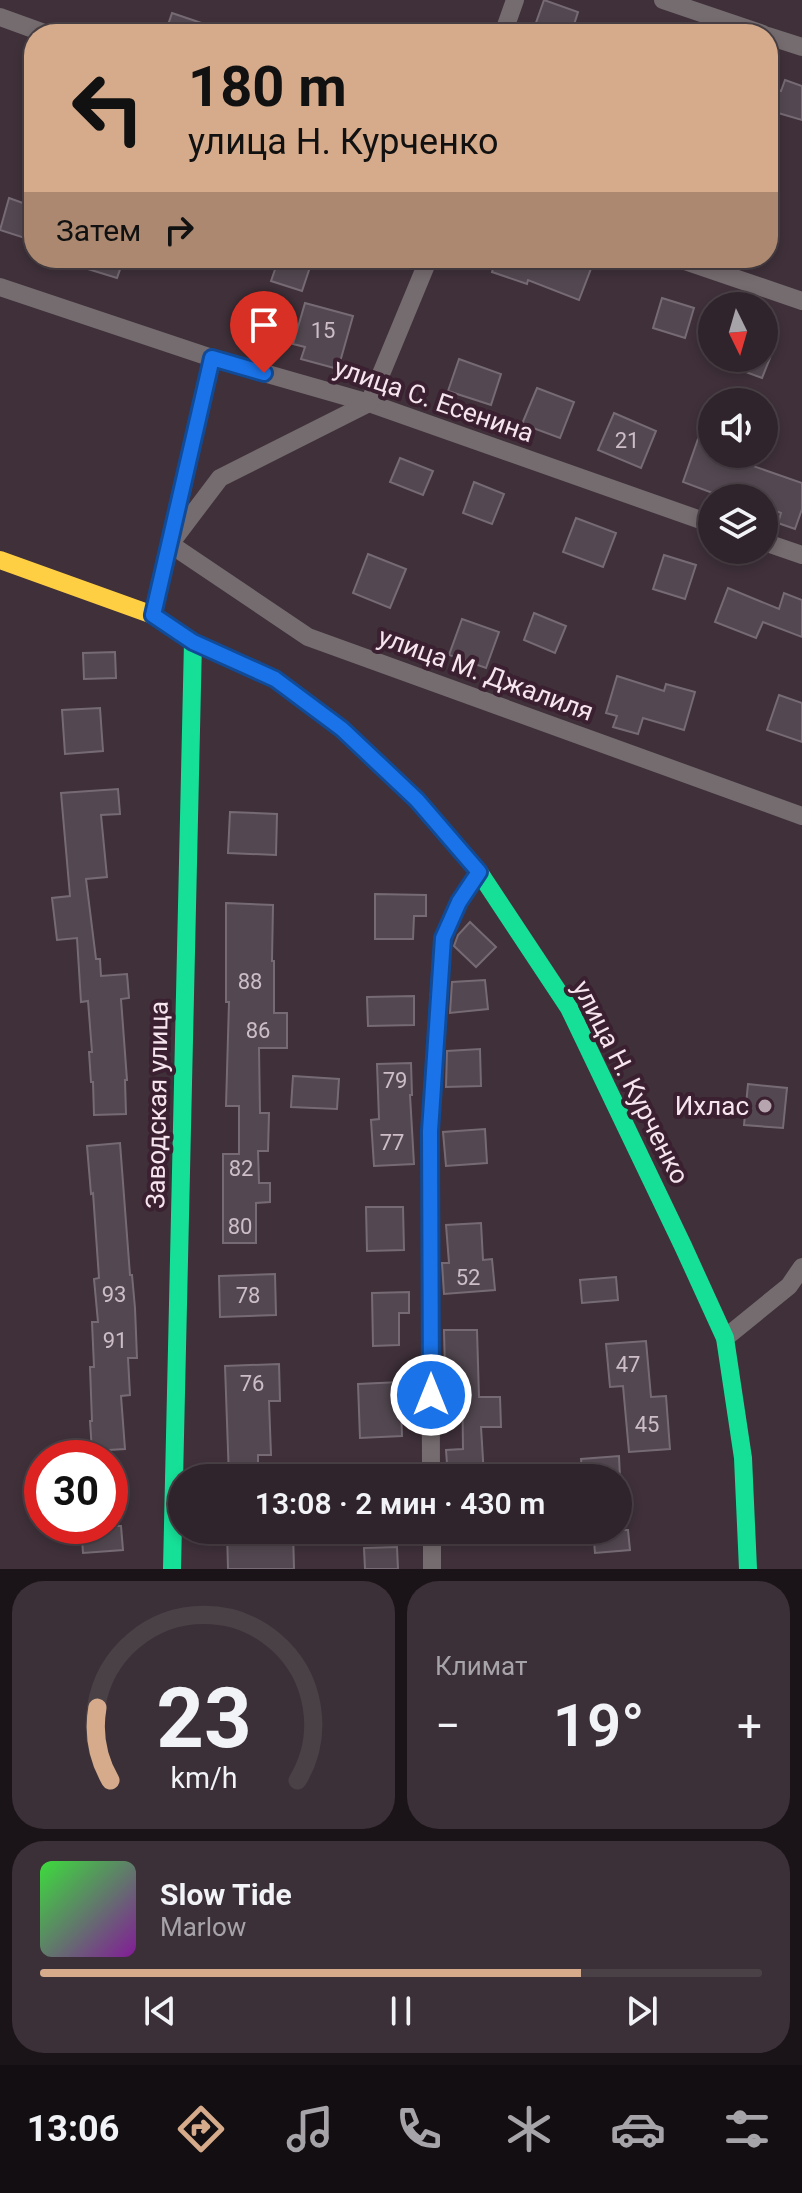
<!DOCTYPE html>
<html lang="ru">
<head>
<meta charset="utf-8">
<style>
  body { margin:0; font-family:Roboto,sans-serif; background:#3b3037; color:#f1f3f6; height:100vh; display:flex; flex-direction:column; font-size:30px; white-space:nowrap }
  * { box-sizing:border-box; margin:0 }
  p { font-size:26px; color:#a7a4a9 }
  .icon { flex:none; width:44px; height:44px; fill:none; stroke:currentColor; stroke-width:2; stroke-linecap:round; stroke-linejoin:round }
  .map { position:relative; height:1569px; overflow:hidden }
  .drawer { display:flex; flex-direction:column; gap:12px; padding:12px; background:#1a1418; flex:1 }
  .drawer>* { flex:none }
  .top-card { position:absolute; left:24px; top:24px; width:754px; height:244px; border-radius:32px; box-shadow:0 4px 12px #0003,0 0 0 2px #4a4147; background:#d6ab8b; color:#111; overflow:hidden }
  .needle { width:52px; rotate:175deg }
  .fabs { position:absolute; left:698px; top:292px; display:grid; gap:16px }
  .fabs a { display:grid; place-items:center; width:80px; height:80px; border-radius:50%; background:#2f242b; box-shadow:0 4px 12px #0003,0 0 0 2px #4a4147; font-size:40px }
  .speed { position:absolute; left:24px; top:1440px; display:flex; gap:16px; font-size:40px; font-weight:700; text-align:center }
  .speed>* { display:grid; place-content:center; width:104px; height:104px; border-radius:50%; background:#2f242b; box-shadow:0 4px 12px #0003,0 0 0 2px #4a4147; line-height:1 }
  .speed .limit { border:12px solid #d22; background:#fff; color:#111 }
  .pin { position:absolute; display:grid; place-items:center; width:68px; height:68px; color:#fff; margin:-82px -34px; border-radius:50% 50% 50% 0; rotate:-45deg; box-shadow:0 0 8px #0007 }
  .pin .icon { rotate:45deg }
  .me { position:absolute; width:88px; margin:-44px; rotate:0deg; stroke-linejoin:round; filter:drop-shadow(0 0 6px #0008) }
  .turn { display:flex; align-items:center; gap:28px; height:168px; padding:0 32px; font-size:36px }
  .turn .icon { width:104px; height:104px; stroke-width:2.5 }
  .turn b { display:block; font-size:56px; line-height:68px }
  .then { display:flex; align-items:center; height:76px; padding:0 32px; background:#0003; gap:16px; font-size:30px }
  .big { font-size:60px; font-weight:600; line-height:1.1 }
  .drawer .card { flex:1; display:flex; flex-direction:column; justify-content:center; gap:12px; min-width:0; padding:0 28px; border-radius:32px; background:#3b3037 }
  .drawer .dial { align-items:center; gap:0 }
  .dial svg { height:208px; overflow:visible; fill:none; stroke:#4a4147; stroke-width:7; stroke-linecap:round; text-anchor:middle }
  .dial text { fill:#f1f3f6; stroke:none }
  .song { display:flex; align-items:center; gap:24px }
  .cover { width:96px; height:96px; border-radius:12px; background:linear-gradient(135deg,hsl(120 70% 55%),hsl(290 70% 35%)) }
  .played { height:8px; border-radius:4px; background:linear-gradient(90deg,#d6ab8b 75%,#4a4147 75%) }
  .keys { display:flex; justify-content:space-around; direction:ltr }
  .heat { display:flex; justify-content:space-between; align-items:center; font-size:44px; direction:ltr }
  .drawer .tiles { flex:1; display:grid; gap:12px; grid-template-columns:1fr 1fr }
  .card:last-child { grid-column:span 2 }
  .trip { position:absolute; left:168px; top:1464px; width:464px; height:80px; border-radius:40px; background:#2f242b; box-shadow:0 4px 12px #0003,0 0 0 2px #4a4147; font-weight:600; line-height:80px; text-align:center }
  .dock { display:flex; height:128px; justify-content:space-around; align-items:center; background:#130e11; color:#a7a4a9 }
  .dock .icon { width:56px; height:56px }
  .dock .active { color:#d6ab8b }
  .dock b { font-size:36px; color:#f1f3f6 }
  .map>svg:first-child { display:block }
</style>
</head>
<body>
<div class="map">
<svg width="802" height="1569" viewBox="0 0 802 1569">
  <rect width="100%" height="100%" fill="#3f3039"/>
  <g fill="#534851" stroke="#766b74" stroke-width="2">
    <polygon points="544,0 578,12 571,34 532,34"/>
    <polygon points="172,13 225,31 225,34 165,34"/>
    <polygon points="785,80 802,86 802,120 768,110 774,89 781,91"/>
    <polygon points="9,198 34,207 34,241 0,230"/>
    <polygon points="65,258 124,258 117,278 65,262"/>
    <polygon points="279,258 291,258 311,264 302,291 271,281"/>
    <polygon points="496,258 570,258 592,266 579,300 528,280 527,284 492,272"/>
    <polygon points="662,298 694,308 685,338 653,328"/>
    <polygon points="305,303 353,316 338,369 301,359 305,347 293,344"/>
    <polygon points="714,358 770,358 762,378 713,360"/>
    <polygon points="459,359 501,374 491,405 448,391"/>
    <polygon points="537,388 574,402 560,438 522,424"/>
    <polygon points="614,413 656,431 641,468 598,450"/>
    <polygon points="698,439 712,443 712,454 734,454 733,459 802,483 802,509 795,529 778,523 781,513 764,507 764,498 726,498 683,482"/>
    <polygon points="400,458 433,471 423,495 390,482"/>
    <polygon points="474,482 504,494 492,524 463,513"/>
    <polygon points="576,518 616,533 603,567 563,552"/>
    <polygon points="368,554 406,569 390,608 353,593"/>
    <polygon points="664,555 696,565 685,599 653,589"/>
    <polygon points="728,588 779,609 784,593 802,600 802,637 763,622 756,638 715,622"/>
    <polygon points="534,613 566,626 555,653 524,640"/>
    <polygon points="462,619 499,632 486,668 449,655"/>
    <polygon points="115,652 116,678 84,679 83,653"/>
    <polygon points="617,676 664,691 666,684 695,692 684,730 643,718 638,734 613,727 617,716 606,713"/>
    <polygon points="779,695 802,703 802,742 767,730"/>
    <polygon points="100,708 103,751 65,754 62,710"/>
    <polygon points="118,789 120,814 101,815 107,877 86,879 96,959 100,959 101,976 127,974 129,998 121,999 127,1080 125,1080 126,1114 94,1115 93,1082 91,1082 89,1052 92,1052 88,1001 81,1002 77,938 57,940 52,898 70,896 61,793"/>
    <polygon points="230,812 277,814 276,855 228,853"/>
    <polygon points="375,894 426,895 426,916 414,916 413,939 375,939"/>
    <polygon points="226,903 273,905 272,961 274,961 274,1013 287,1013 287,1048 259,1048 260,1113 269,1113 268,1151 258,1151 259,1183 270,1183 270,1202 256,1203 256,1243 223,1243 223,1154 239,1154 239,1106 226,1106 229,1002 226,1002"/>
    <polygon points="470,922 496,947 476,967 454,946 458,935"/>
    <polygon points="485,980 488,1009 450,1013 452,982"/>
    <polygon points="414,996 414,1025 368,1026 367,997"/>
    <polygon points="480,1049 481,1086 446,1087 447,1051"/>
    <polygon points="411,1063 412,1095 410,1095 414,1164 374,1166 371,1120 379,1119 377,1064"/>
    <polygon points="293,1076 339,1079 337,1109 291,1107"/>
    <polygon points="748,1084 787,1088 783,1128 744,1125"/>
    <polygon points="485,1129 487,1163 446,1166 443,1132"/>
    <polygon points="120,1143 130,1275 132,1275 135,1308 137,1358 128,1358 130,1395 121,1396 125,1449 92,1451 90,1421 92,1421 90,1367 94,1367 92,1322 98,1322 94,1279 99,1278 93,1193 91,1194 87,1146"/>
    <polygon points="366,1207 403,1207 404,1250 367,1251"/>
    <polygon points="481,1223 483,1260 492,1259 495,1290 444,1294 442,1263 449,1263 446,1225"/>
    <polygon points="275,1274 276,1315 220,1317 219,1276"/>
    <polygon points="616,1277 618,1300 582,1303 580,1280"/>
    <polygon points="409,1292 409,1313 399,1313 399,1345 373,1346 372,1293"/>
    <polygon points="444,1330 477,1330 479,1397 500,1397 501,1427 481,1427 484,1476 448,1478 446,1450 463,1449 462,1370 445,1371"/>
    <polygon points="646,1341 651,1397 666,1396 670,1449 629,1452 623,1386 610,1387 606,1344"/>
    <polygon points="279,1364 280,1401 269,1401 271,1455 258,1455 258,1478 229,1478 225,1366"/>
    <polygon points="400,1382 402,1436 360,1438 358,1384"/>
    <polygon points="619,1456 620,1478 583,1478 581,1459"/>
    <polygon points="81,1526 121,1526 123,1550 83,1553"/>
    <polygon points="227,1530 293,1530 294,1569 228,1569"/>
    <polygon points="593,1530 628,1530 630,1550 595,1553"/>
    <polygon points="397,1547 398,1569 365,1569 364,1548"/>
  </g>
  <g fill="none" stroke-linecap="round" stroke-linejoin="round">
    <g stroke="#756c6f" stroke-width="18">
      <polyline points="663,0 763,34"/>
      <polyline points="0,17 47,34"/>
      <polyline points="503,34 515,0"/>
      <polyline points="768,36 802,47"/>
      <polyline points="676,258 802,301"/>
      <polyline points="0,287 212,358 369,403 712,524"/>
      <polyline points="212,358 170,544 308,637 802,816"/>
      <polyline points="764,542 802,555"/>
      <polyline points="153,615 170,544 220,478 369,403 429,258"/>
      <polyline points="725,1338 789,1286 802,1267"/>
      <polyline points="431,1478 430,1131 439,991 443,938 459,902 479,872"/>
      <polyline points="432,1530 432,1569"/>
    </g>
    <g stroke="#16e098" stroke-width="18">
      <polyline points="372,757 417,800 479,872 569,1008 683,1246 725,1338 743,1458 748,1569"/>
      <polyline points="172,1569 193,642"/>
    </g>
    <polyline stroke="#ffcf43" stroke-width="18" points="0,560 153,615 193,642 275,679 342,729 372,757"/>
  </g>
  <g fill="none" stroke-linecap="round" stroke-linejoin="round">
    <g stroke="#114b97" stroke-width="20">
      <polyline id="route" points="264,373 212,358 153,615 193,642 275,679 342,729 417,800 479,872 459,902 443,938 430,1131 431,1395"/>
    </g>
    <use href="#route" stroke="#1a73e8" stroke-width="14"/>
  </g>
  <circle fill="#b6a5af" stroke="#3a2030" stroke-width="3" cx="765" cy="1106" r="8"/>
  <g text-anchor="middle" stroke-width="8" stroke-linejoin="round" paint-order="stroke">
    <g font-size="22" fill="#cdbdc7">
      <text x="323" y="338">15</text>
      <text x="627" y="448">21</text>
      <text x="250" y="989">88</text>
      <text x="258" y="1038">86</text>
      <text x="395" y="1088">79</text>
      <text x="392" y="1150">77</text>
      <text x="241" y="1176">82</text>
      <text x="240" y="1234">80</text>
      <text x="468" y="1285">52</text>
      <text x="114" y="1302">93</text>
      <text x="248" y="1303">78</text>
      <text x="115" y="1348">91</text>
      <text x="628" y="1372">47</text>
      <text x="252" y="1391">76</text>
      <text x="647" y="1432">45</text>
    </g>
    <g font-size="26" fill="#f6e4ee" stroke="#3a2030">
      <text transform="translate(434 400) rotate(19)" y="9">улица С. Есенина</text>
      <text transform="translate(486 674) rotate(20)" y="9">улица М. Джалиля</text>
      <text transform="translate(631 1082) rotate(63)" y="9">улица Н. Курченко</text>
      <text transform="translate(157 1105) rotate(-89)" y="9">Заводская улица</text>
    </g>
    <g font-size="26" fill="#f6e4ee" stroke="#3a2030" text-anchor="end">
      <text x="749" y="1115">Ихлас</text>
    </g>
  </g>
</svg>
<div class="fabs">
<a><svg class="needle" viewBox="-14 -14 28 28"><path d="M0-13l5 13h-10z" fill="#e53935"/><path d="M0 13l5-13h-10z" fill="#a7a4a9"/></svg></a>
<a><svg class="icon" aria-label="sound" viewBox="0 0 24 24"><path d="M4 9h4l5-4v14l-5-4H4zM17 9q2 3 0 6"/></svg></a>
<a><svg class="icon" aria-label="layers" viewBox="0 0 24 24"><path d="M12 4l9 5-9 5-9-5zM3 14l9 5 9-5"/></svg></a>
</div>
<div class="speed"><div class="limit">30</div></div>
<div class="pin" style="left:264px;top:373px;background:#d93025"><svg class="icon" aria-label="arrive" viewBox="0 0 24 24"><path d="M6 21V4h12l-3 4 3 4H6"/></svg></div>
<svg class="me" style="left:431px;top:1395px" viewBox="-20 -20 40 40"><circle r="17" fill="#1a73e8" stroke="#fff" stroke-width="3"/><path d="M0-11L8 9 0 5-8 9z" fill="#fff"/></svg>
<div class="trip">13:08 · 2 мин · 430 m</div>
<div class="top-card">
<div class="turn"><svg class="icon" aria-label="left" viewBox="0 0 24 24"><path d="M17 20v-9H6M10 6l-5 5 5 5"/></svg><div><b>180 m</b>улица Н. Курченко</div></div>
<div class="then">Затем<svg class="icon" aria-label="right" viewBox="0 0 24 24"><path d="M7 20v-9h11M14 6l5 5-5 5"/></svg></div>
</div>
</div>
<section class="drawer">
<div class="tiles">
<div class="card dial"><svg viewBox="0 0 100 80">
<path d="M14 69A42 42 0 1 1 86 69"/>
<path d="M14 69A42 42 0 0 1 9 41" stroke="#d6ab8b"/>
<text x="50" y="56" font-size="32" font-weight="700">23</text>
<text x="50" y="72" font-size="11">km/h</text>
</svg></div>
<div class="card"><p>Климат</p>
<div class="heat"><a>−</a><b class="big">19°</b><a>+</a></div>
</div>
<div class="card">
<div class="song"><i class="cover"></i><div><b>Slow Tide</b><p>Marlow</p></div></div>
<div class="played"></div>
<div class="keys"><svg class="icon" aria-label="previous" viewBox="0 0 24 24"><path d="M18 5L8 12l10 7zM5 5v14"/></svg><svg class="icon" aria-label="pause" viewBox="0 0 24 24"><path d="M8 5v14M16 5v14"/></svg><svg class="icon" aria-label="next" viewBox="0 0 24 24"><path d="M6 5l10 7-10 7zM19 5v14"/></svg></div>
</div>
</div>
</section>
<nav class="dock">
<b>13:06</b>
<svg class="icon active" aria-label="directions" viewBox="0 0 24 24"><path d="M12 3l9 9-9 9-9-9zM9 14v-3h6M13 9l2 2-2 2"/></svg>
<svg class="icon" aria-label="music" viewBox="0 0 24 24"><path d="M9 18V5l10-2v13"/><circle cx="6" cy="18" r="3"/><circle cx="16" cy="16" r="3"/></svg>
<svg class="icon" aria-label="phone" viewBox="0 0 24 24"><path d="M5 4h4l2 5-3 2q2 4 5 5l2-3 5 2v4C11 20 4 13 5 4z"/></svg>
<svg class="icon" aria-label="climate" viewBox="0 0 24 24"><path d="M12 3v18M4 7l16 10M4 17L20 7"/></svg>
<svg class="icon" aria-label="car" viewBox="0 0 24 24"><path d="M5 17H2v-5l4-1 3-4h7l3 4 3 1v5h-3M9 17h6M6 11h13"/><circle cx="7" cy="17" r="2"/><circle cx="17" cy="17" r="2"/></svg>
<svg class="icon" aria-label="filters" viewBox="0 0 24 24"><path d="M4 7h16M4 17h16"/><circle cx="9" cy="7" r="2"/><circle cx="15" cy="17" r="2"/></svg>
</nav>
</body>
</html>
